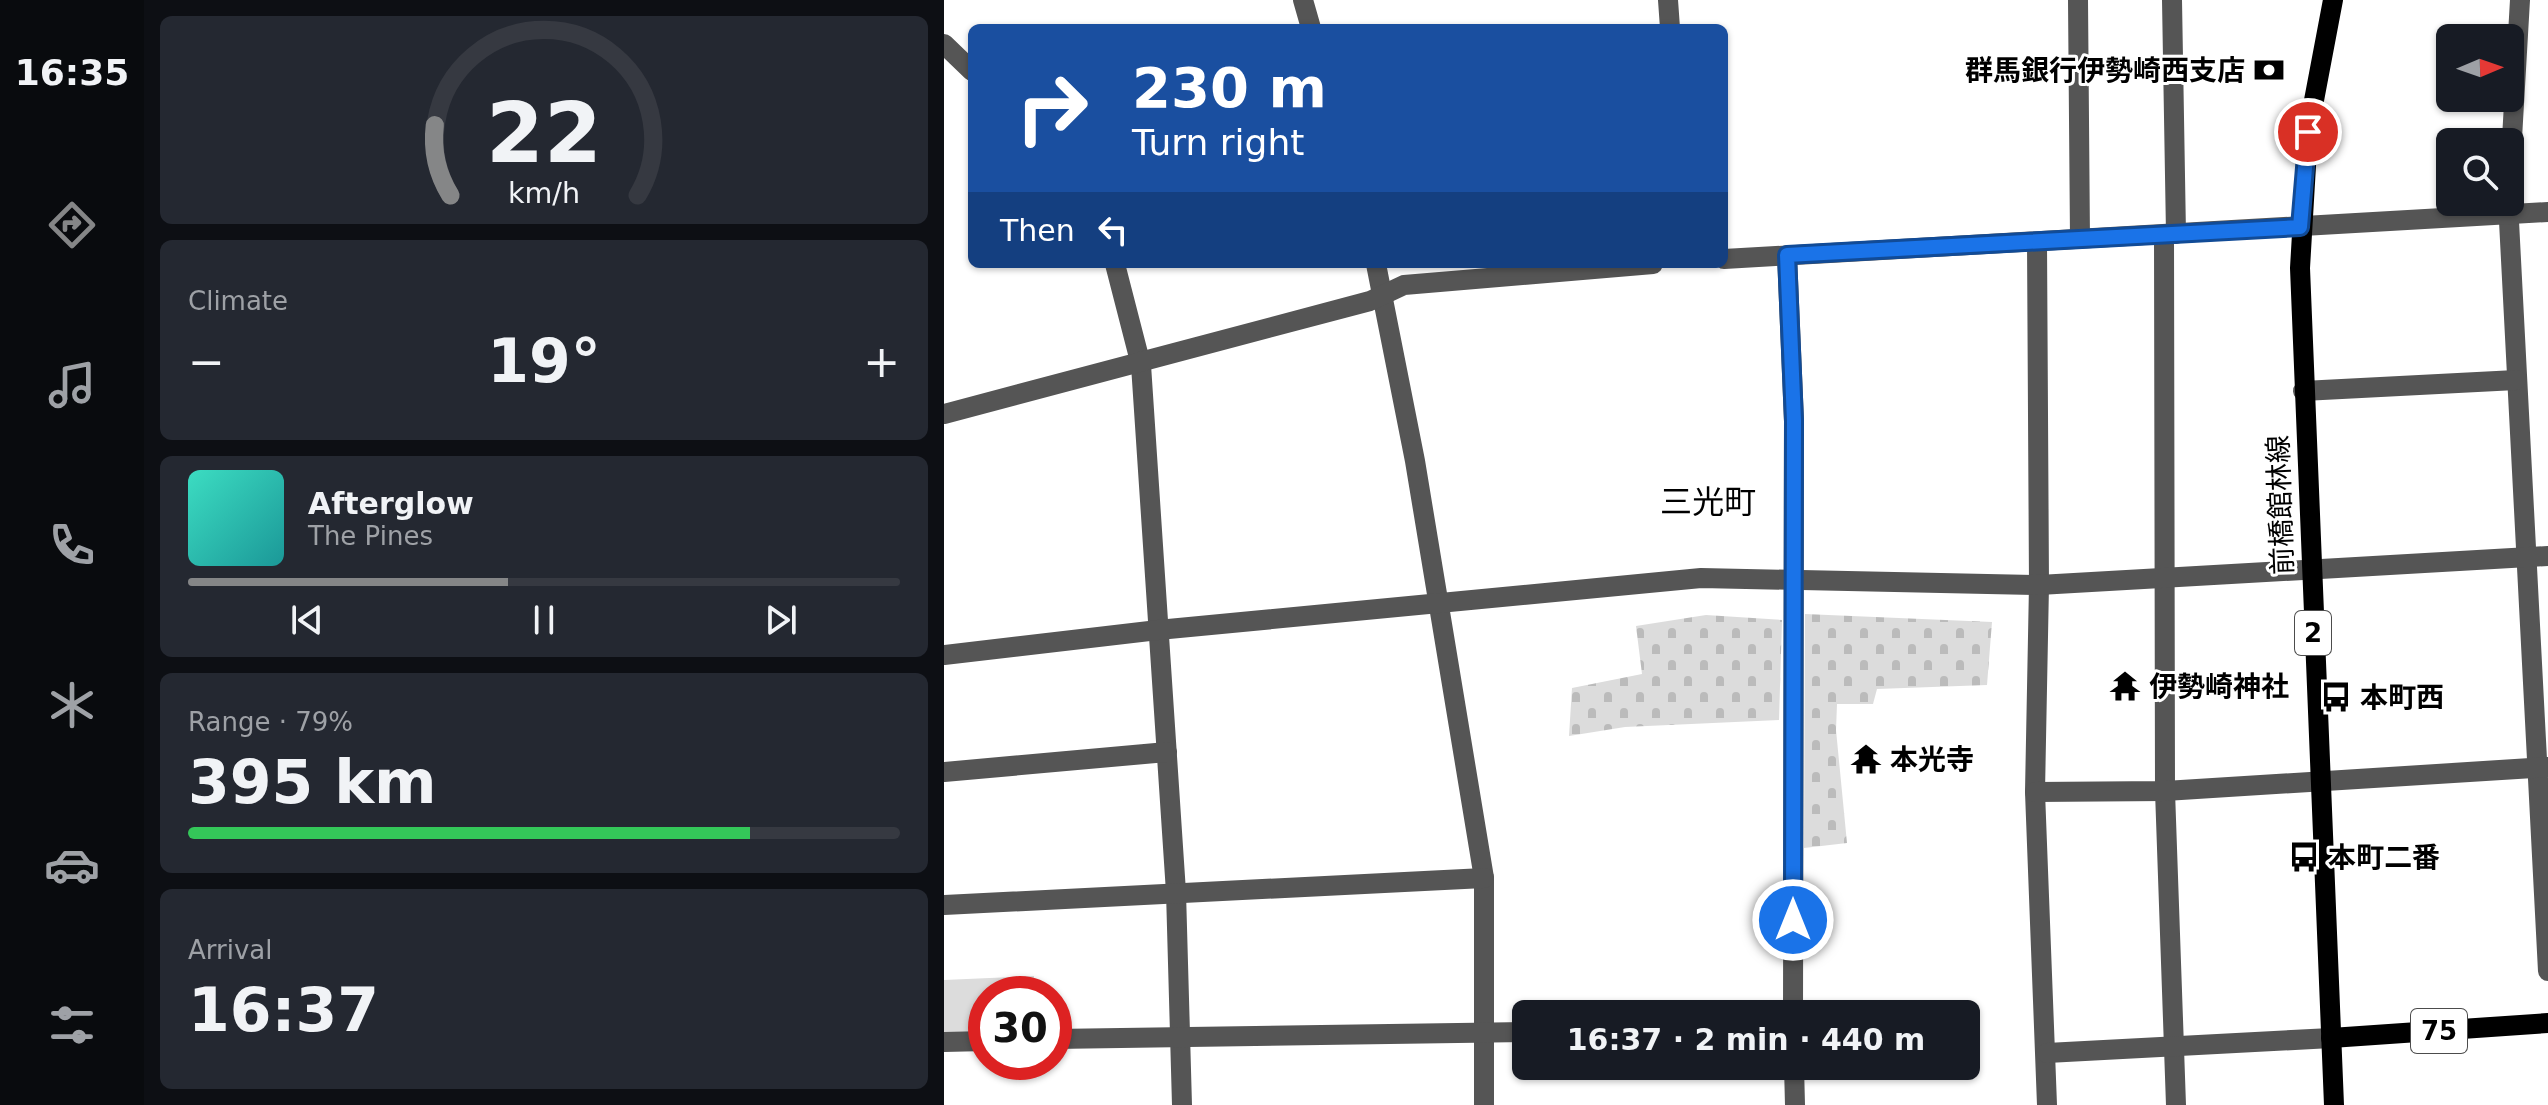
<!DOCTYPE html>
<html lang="en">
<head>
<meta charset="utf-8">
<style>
  body { margin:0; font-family:"DejaVu Sans","Noto Sans JP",sans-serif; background:#242831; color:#f1f3f6; height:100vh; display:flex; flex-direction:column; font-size:30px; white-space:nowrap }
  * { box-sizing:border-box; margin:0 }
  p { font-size:26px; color:#9ea1a6 }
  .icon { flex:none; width:44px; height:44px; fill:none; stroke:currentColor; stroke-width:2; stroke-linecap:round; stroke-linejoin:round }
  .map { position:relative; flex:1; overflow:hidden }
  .drawer { display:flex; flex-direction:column; gap:16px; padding:16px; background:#0d0f14; width:800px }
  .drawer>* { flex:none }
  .top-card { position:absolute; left:24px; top:24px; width:760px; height:244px; border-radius:12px; box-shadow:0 2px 6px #0004; background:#1a4fa0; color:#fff; overflow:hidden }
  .needle { width:52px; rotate:88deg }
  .fabs { position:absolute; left:1492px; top:24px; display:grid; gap:16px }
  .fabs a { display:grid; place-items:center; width:88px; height:88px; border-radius:12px; background:#171b24; box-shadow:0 2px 6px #0004; font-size:40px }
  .speed { position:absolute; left:24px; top:976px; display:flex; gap:16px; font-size:40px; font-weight:700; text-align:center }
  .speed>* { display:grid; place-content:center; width:104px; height:104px; border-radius:50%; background:#171b24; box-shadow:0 2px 6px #0004; line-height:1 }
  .speed .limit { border:12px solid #d22; background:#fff; color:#111 }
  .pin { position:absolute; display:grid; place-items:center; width:68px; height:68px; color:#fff; margin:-34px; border:4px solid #fff; border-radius:50%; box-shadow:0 2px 8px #0007 }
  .me { position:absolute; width:88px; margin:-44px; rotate:0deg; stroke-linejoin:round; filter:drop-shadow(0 0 6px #0008) }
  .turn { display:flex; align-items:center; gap:28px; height:168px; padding:0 32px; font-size:36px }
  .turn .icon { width:104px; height:104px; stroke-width:2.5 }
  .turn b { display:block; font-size:56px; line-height:68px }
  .then { display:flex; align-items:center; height:76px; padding:0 32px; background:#0003; gap:16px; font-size:30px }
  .big { font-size:60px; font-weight:800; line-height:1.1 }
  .drawer .card { flex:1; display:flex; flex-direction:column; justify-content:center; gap:12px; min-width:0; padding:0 28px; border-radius:12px; background:#242831 }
  .drawer .dial { align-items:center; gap:0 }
  .dial svg { height:208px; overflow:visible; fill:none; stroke:#363941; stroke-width:7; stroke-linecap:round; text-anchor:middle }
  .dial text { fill:#f1f3f6; stroke:none }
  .song { display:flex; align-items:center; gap:24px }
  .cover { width:96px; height:96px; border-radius:12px; background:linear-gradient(135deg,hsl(170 70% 55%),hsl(180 70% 35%)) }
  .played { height:8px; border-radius:4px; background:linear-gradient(90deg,#858687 45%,#363941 45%) }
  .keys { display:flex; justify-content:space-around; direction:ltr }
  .heat { display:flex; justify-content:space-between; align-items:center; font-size:44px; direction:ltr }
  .charge { height:12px; border-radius:6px; background:linear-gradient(90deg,#34c759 79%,#363941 0) }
  .trip { position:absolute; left:568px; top:1000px; width:468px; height:80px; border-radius:12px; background:#171b24; box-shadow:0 2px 6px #0004; font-weight:800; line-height:80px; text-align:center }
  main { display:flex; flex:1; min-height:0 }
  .tabs { display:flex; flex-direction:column; width:144px; justify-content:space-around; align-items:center; background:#090b0e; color:#9ea1a6 }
  .tabs .icon { width:56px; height:56px }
  .tabs .selected { color:#858687 }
  .tabs b { font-size:36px; color:#f1f3f6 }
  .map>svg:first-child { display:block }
</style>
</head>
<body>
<main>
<nav class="tabs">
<b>16:35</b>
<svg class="icon selected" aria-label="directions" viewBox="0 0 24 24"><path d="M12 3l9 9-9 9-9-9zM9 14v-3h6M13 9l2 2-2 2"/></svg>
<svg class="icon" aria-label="music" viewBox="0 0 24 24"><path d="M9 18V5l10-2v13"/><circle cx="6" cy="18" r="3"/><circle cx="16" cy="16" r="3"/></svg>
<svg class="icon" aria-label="phone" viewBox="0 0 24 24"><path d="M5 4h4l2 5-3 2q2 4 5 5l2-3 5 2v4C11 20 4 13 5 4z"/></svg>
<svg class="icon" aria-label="climate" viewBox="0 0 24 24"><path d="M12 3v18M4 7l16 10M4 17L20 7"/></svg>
<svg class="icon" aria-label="car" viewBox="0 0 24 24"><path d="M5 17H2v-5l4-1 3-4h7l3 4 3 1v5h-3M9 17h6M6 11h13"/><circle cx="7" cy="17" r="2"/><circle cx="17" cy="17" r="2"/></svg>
<svg class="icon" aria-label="filters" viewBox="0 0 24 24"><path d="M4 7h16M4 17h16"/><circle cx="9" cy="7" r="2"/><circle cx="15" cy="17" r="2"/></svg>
</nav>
<section class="drawer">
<div class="card dial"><svg viewBox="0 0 100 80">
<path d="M14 69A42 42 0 1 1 86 69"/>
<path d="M14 69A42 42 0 0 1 8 42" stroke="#858687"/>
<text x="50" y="56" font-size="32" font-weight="700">22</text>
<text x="50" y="72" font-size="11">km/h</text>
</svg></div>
<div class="card"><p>Climate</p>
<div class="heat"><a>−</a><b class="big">19°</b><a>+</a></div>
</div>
<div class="card">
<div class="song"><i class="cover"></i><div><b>Afterglow</b><p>The Pines</p></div></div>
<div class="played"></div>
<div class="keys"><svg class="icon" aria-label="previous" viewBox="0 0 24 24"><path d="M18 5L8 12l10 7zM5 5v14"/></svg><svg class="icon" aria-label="pause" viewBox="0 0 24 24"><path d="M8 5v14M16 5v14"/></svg><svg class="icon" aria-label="next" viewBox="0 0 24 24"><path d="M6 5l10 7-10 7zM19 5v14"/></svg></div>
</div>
<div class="card"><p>Range · 79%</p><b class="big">395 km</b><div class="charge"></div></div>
<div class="card"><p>Arrival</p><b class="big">16:37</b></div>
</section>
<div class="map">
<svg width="1604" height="1105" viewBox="0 0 1604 1105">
  <defs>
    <pattern id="cemetery-stones" width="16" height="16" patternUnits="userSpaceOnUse" patternTransform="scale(2)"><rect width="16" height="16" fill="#dcdcdc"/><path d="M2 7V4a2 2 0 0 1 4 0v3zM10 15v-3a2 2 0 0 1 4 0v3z" fill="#bbb"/></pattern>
  </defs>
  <rect width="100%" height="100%" fill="#fff"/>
  <g fill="url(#cemetery-stones)">
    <polygon points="861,614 1048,622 1043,685 933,689 929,704 893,704 892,730 903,843 860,848"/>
    <polygon points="762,615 838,620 835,720 681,727 625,736 628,688 698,674 692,626"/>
  </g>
  <polygon fill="#dcdcdc" points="90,976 90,994 42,994 42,1032 0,1033 0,980"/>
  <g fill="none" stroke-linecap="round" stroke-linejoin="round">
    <g stroke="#555" stroke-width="20">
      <polyline points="359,0 367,28"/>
      <polyline points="724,0 726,28"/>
      <polyline points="1134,0 1136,239"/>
      <polyline points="1228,0 1232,234"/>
      <polyline points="0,44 28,71"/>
      <polyline points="1566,173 1576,0"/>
      <polyline points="1564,202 1604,971"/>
      <polyline points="1220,235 1221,791 1232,1105"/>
      <polyline points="1093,242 1095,585 1091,792 1103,1105"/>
      <polyline points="843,255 850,421 849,1014"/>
      <polyline points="780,259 1604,212"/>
      <polyline points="171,264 197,365 232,892 238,1105"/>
      <polyline points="432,264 471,461 540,878 540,1105"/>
      <polyline points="1359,391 1572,380"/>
      <polyline points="0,414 426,301 460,285 709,264"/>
      <polyline points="0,655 214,630 757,578 1095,585 1604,556"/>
      <polyline points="0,772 223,752"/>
      <polyline points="1091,792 1221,791 1604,767"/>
      <polyline points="0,905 540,878"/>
      <polyline points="110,1039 582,1032"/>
      <polyline points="0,1042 42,1041"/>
      <polyline points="1103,1053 1387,1038"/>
      <polyline points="850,1066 851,1105"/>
    </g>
    <g stroke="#000" stroke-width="20">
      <polyline points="1389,0 1364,132 1356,268 1390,1105"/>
      <polyline points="1387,1038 1604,1023"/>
    </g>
  </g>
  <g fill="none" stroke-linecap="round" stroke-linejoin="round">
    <g stroke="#114b97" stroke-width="20">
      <polyline id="route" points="849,920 850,421 843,255 1356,227 1364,132"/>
    </g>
    <use href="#route" stroke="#1a73e8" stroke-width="14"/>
  </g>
  <defs>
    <g id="bank-bare" transform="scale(2.4)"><path d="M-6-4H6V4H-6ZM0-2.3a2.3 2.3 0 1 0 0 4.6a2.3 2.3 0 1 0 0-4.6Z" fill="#000" stroke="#fff" stroke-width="2.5" paint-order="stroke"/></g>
    <g id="temple-bare" transform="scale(2.4)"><path d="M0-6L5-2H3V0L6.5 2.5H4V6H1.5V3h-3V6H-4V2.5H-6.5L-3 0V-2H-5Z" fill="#000" stroke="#fff" stroke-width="2.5" paint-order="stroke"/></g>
    <g id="bus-bare" transform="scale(2.4)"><path d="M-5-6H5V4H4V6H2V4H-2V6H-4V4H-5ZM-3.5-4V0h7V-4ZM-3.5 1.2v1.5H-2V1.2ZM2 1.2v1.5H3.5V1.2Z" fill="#000" stroke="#fff" stroke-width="2.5" paint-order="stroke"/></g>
  </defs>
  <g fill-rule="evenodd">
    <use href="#bank-bare" x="1325" y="70"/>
    <use href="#temple-bare" x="1181" y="686"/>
    <use href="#bus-bare" x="1392" y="697"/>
    <use href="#temple-bare" x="922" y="759"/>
    <use href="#bus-bare" x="1360" y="857"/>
  </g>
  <g text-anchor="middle" stroke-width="6" stroke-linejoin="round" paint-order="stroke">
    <g fill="#fff" stroke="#4c4c4c" stroke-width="2">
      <rect x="1351" y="611" width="36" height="44" rx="6"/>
      <rect x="1467" y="1009" width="56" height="44" rx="6"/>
    </g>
    <g font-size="26" font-weight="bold" fill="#000">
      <text x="1369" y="642">2</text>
      <text x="1495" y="1040">75</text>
    </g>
    <g font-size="28" font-weight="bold" fill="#000" stroke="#fff" text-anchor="start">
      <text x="1301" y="80" text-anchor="end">群馬銀行伊勢崎西支店</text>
      <text x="1205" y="696">伊勢崎神社</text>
      <text x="1416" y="707">本町西</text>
      <text x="946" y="769">本光寺</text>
      <text x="1384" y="867">本町二番</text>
    </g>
    <g font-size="28" fill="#000" stroke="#fff">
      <text transform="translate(1336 505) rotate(-92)" y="10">前橋館林線</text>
    </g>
    <g font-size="32" fill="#000" stroke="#fff">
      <text x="764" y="513">三光町</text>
    </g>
  </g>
</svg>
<div class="fabs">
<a><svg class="needle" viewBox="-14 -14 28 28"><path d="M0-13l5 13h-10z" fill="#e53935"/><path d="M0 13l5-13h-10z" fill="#9ea1a6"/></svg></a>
<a><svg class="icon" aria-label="search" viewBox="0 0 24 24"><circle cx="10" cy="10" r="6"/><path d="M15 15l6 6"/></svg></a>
</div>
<div class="speed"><div class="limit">30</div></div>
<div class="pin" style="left:1364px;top:132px;background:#d93025"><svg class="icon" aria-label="arrive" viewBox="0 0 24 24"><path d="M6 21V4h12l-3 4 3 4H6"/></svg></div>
<svg class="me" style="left:849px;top:920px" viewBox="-20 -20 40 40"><circle r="17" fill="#1a73e8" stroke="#fff" stroke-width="3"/><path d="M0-11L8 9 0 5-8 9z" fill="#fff"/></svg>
<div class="trip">16:37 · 2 min · 440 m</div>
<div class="top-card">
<div class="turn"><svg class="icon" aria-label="right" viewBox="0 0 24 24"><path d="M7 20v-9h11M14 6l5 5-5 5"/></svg><div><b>230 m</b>Turn right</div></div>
<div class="then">Then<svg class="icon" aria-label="left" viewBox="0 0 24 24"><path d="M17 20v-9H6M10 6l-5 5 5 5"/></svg></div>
</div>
</div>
</main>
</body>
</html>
